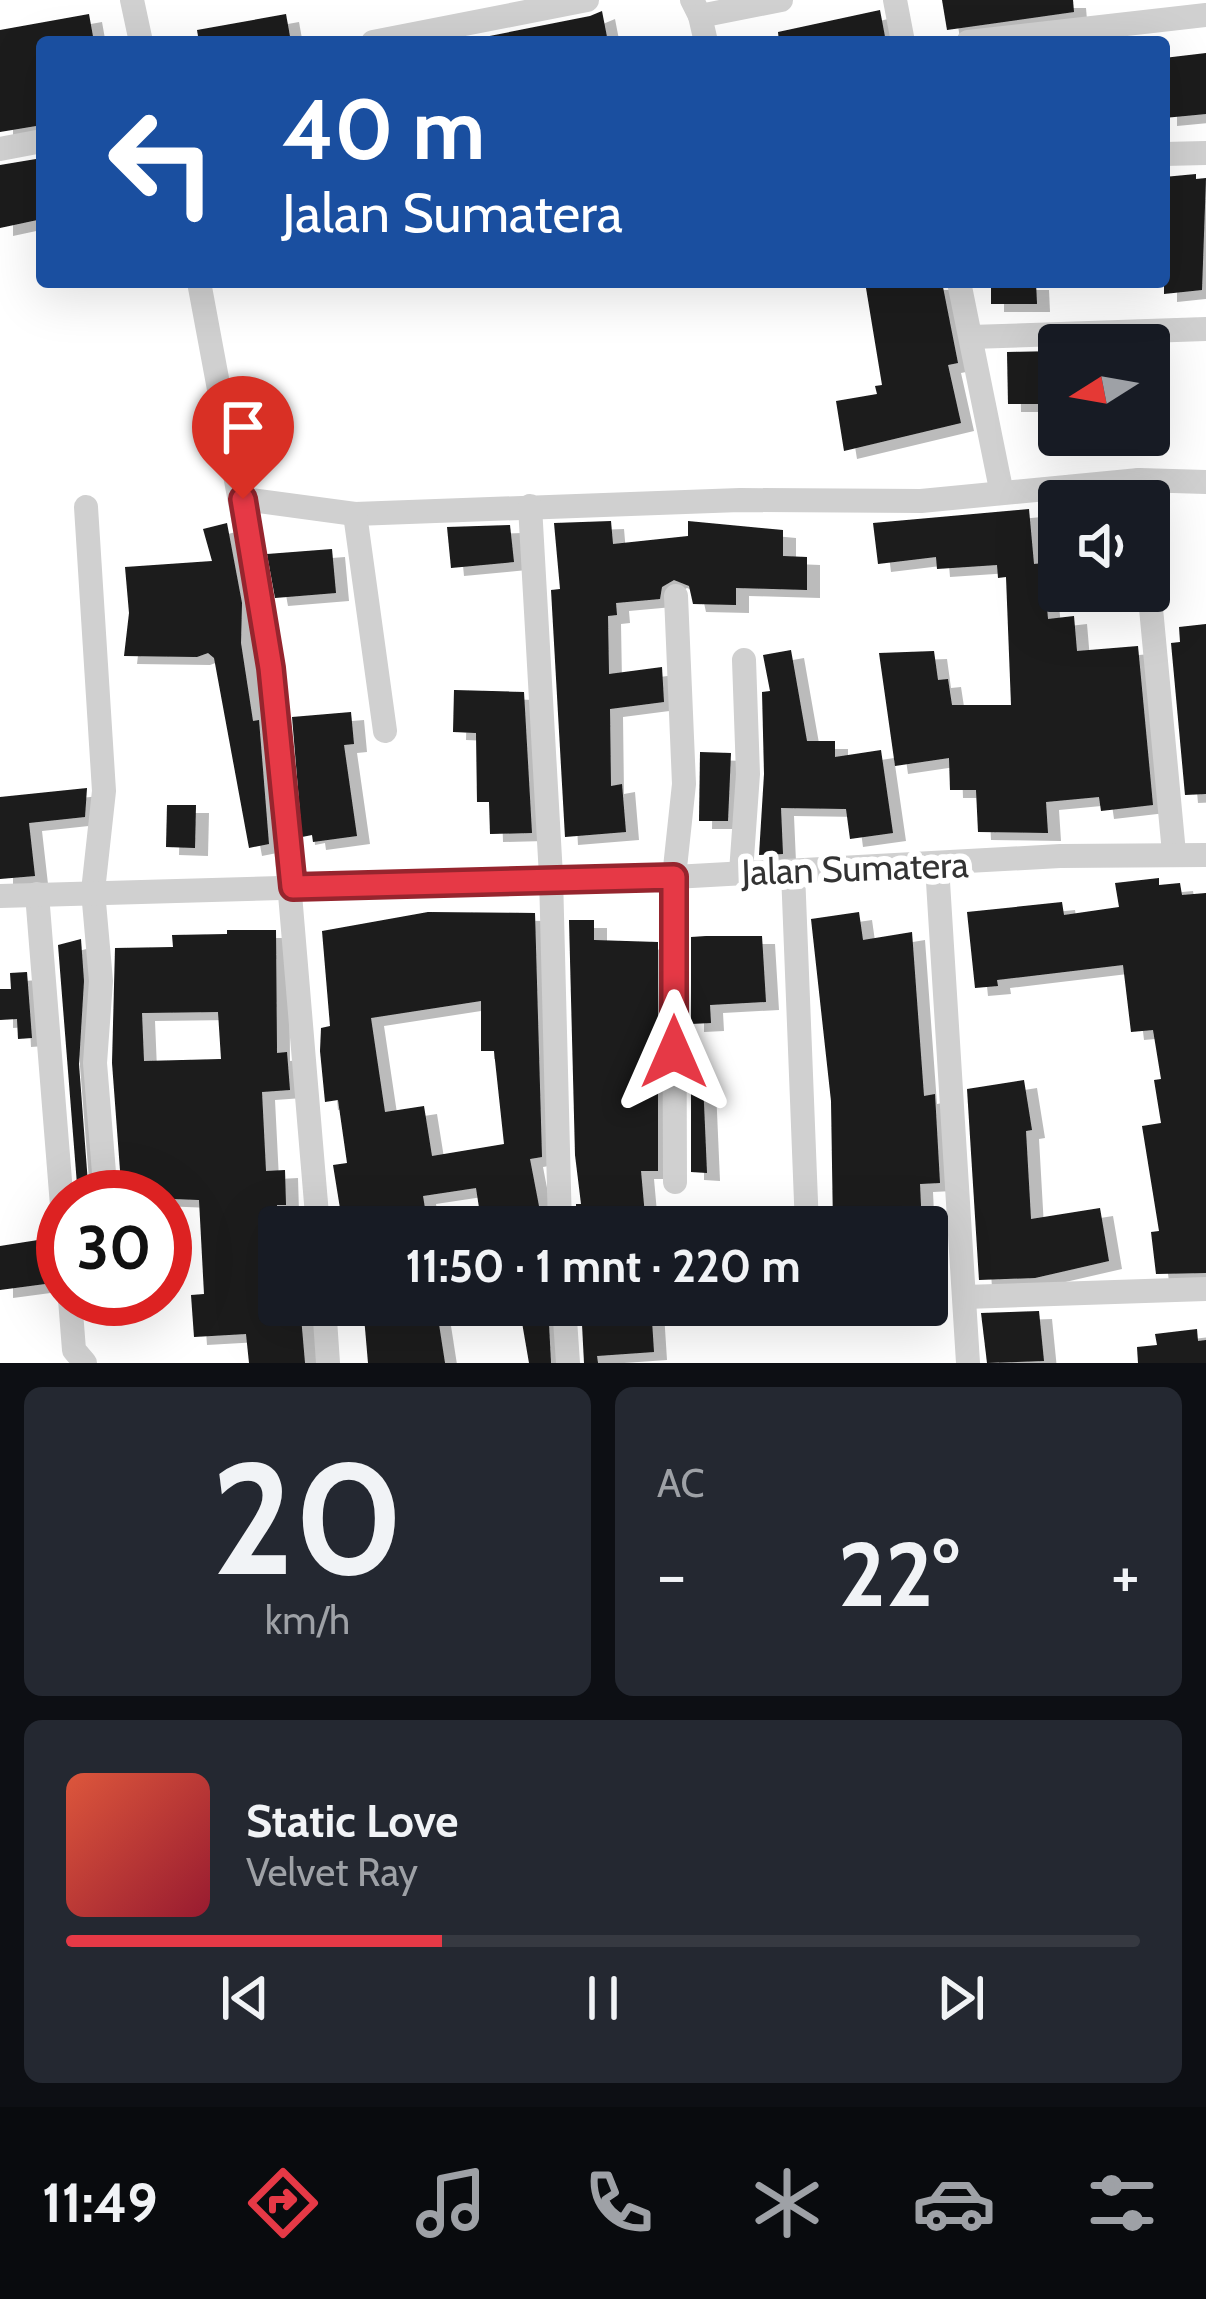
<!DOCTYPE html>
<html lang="id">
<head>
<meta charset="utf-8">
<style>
  body { margin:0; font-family:Cabin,sans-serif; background:#242831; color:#f1f3f6; height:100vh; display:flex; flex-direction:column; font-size:45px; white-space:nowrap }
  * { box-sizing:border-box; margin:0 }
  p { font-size:39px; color:#9ea1a6 }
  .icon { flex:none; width:66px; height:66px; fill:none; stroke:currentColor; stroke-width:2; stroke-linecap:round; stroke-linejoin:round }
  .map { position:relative; height:1363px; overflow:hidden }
  .panel { display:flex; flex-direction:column; gap:24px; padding:24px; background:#0d0f14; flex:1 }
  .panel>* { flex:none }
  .guide { position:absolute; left:36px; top:36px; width:1134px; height:252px; border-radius:12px; box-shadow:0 12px 48px #0002; background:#1a4fa0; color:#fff; overflow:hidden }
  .needle { width:78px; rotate:259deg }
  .tools { position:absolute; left:1038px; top:324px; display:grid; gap:24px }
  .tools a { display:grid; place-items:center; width:132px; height:132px; border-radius:12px; background:#171b24; box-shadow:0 12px 48px #0002; font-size:60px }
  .speed { position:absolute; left:36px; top:1170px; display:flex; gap:24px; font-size:60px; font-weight:700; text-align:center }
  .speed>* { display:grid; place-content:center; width:156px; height:156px; border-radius:50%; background:#171b24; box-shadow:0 12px 48px #0002; line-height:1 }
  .speed .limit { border:18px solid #d22; background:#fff; color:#111 }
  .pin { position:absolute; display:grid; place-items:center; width:102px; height:102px; color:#fff; margin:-123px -51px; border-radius:50% 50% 50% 0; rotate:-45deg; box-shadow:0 0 12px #0007 }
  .pin .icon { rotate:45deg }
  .me { position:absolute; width:132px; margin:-66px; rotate:0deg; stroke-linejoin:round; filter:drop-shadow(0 0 9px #0008) }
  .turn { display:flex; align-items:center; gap:42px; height:252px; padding:0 48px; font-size:54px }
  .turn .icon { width:156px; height:156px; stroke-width:2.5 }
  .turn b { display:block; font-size:84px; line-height:102px }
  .big { font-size:90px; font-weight:700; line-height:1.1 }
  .panel .tile { flex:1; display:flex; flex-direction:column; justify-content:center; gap:18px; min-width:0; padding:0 42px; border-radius:18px; background:#242831 }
  .panel .dial { align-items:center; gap:0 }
  .dial b { font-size:156px; line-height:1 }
  .song { display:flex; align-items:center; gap:36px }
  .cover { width:144px; height:144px; border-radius:18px; background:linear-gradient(135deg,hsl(10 70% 55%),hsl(350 70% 35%)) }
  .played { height:12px; border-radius:6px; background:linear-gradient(90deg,#e63946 35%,#363941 35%) }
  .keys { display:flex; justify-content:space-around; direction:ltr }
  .heat { display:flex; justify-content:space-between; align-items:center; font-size:66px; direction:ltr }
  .panel .tiles { flex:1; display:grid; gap:24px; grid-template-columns:1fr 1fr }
  .tile:last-child { grid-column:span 2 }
  .trip { position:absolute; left:258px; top:1206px; width:690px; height:120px; border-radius:12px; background:#171b24; box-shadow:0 12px 48px #0002; font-weight:700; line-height:120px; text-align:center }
  .menu { display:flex; height:192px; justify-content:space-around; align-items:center; background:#090b0e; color:#9ea1a6 }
  .menu .icon { width:84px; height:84px }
  .menu .selected { color:#e63946 }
  .menu b { font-size:54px; color:#f1f3f6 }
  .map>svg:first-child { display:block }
</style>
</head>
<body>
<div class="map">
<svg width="1206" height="1363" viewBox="0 0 1206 1363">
  <defs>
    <filter id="shadow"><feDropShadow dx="13" dy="8" stdDeviation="0" flood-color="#0004"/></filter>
  </defs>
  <rect width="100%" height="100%" fill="#fff"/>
  <g fill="#1a1a1a" fill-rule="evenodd" filter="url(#shadow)">
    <polygon points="942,0 1073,0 1074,12 947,30"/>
    <polygon points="880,10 886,42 779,42 778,32"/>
    <polygon points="602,11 608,42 459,42 590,16"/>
    <polygon points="89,14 94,42 42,42 42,125 0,132 0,30"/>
    <polygon points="286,14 291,42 199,42 197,30"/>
    <polygon points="1206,53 1206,114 1164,118 1164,58"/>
    <polygon points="42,158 42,219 0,228 0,165"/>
    <polygon points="1196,174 1196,179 1206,178 1202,290 1164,294 1164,177"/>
    <polygon points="865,282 942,282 958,363 948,365 961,423 844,451 836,401 877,394 875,386 882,385"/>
    <polygon points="991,282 1036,282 1037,304 991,304"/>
    <polygon points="1059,351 1059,404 1008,404 1007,352"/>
    <polygon points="1029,509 1034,564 1043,563 1048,619 1074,616 1077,651 1138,646 1153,805 1101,811 1099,797 1046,802 1048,833 978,832 976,790 950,790 949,758 895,766 879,653 934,651 938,680 948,679 952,705 1011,705 1006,577 998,578 997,565 937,569 936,557 878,564 873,523"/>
    <polygon points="611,521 613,544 688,536 688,521 783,530 783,556 807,557 807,590 736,588 736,605 693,604 689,586 674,580 662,587 660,599 616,603 617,615 608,616 609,674 662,667 664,702 610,709 611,786 622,784 626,832 565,837 551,590 560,589 554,523"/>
    <polygon points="227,523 242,603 241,643 253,721 259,720 269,844 249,848 214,658 208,653 197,657 124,656 129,613 125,567 212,561 203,529"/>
    <polygon points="510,525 514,562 451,568 447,527"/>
    <polygon points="332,549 336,593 275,598 267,554"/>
    <polygon points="1206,624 1206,794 1185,795 1171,643 1180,642 1179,627"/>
    <polygon points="791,650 807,741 835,741 835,757 881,750 893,833 850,839 846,809 781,808 783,854 759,855 764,774 762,692 770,691 763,655"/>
    <polygon points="454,690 524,692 532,833 490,834 489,802 477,802 476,733 453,732"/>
    <polygon points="351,712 354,744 344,745 357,836 313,842 312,835 302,837 292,717"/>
    <polygon points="700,752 731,753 728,821 699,821"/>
    <polygon points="87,788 85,817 29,823 35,876 0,879 0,797"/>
    <polygon points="167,805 196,805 195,848 166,847"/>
    <polygon points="1159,878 1159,885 1180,883 1182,895 1206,893 1206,1273 1156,1274 1151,1232 1159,1231 1142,1126 1161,1123 1154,1080 1161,1079 1153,1030 1131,1032 1123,965 997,980 998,986 975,988 967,912 1062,902 1064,915 1119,907 1115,883"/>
    <path d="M 428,912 L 535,913 L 542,1157 L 530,1159 L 543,1227 L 482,1227 L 476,1188 L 423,1196 L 428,1227 L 343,1227 L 333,1165 L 347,1163 L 338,1100 L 325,1102 L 320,1051 L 321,1028 L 330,1026 L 322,931 ZM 481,1001 L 481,1051 L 494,1051 L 504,1144 L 432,1156 L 424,1106 L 385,1112 L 371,1018 Z"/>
    <polygon points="859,912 863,940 912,932 924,1096 935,1094 940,1183 920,1184 922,1227 833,1227 831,1101 811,919"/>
    <polygon points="569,920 594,920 594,940 658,942 658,1171 641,1171 646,1227 576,1227 576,1204 581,1204 575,1155"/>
    <path d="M 227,930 L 276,930 L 277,1053 L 287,1052 L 290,1090 L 262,1092 L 266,1171 L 285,1170 L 286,1205 L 277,1205 L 279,1305 L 300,1305 L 305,1363 L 249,1363 L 246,1334 L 194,1337 L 191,1295 L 204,1294 L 199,1200 L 122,1197 L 112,1063 L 115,948 L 173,947 L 172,935 L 227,934 ZM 218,1012 L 221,1059 L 144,1061 L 142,1013 Z"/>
    <polygon points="706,936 762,936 766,1002 710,1005 711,1023 691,1024 691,937"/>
    <polygon points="81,939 84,981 79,1064 89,1197 78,1197 58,945"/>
    <polygon points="27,972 32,1038 18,1039 17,1019 0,1020 0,989 11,989 10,973"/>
    <polygon points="1024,1080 1032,1130 1026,1131 1031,1219 1100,1208 1109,1261 1035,1278 979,1280 967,1089"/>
    <polygon points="703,1081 707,1173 691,1172 691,1082"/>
    <polygon points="38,1240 41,1257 56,1255 60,1282 0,1290 0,1246"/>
    <polygon points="363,1305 436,1305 445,1363 368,1363"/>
    <polygon points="519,1305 548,1305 551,1363 529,1363"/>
    <polygon points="581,1305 651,1305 654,1352 597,1356 598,1363 584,1363"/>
    <polygon points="1039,1311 1044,1361 987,1363 981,1313"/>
    <polygon points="1197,1329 1198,1341 1206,1340 1206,1363 1138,1363 1137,1347 1157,1345 1155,1334"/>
  </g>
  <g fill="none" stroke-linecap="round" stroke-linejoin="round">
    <g stroke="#d0d0d0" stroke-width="24">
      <polyline points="132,0 141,42"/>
      <polyline points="692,0 700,16 781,0"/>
      <polyline points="895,0 903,42"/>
      <polyline points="700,16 706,42"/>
      <polyline points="373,42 587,0"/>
      <polyline points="968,42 1206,15"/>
      <polyline points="0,149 42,141"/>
      <polyline points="1164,154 1206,153"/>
      <polyline points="199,282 271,668 318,1227"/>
      <polyline points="959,282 1001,489"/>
      <polyline points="971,337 1206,329"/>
      <polyline points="1139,480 1206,482"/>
      <polyline points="243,499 355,514 740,500 921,501 1139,480 1141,501"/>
      <polyline points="530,506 551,876 560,1227"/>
      <polyline points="86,507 104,791 93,891 101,981 95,1063 106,1197"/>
      <polyline points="355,514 385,731"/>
      <polyline points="1149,587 1174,853"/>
      <polyline points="937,866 968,1363"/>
      <polyline points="741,872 748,774 744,660"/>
      <polyline points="793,872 807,1227"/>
      <polyline points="37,894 63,1218"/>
      <polyline points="0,896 674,877 1060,856 1206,855"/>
      <polyline points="675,1182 674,877 684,784 676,596"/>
      <polyline points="965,1297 1206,1289"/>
      <polyline points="70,1299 74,1350 85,1363"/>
      <polyline points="324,1305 328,1363"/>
      <polyline points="564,1305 568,1363"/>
    </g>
  </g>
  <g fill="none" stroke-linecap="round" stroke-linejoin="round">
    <g stroke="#96252e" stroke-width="30">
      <polyline id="route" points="243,499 271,668 293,887 674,877 674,1052"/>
    </g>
    <use href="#route" stroke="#e63946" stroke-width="21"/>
  </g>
  <g text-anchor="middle" stroke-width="12" stroke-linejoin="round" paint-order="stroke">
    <g font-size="36" fill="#333" stroke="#fff">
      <text transform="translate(855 868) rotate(-2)" y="13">Jalan Sumatera</text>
    </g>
  </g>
</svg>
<div class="tools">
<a><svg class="needle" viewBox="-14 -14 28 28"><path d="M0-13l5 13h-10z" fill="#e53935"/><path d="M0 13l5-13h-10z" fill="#9ea1a6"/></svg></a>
<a><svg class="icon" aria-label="sound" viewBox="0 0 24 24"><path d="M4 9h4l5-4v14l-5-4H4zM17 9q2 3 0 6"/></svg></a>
</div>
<div class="speed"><div class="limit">30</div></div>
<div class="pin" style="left:243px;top:499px;background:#d93025"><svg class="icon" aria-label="arrive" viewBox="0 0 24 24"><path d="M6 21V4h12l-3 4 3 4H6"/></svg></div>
<svg class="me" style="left:674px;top:1052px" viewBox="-20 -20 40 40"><path d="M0-17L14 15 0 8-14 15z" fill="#e63946" stroke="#fff" stroke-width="4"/></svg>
<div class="trip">11:50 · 1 mnt · 220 m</div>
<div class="guide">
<div class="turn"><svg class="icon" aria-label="left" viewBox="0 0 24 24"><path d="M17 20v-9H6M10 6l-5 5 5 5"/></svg><div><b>40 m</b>Jalan Sumatera</div></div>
</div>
</div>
<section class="panel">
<div class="tiles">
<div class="tile dial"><b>20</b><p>km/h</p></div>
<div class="tile"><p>AC</p>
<div class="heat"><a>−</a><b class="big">22°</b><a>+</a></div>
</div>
<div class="tile">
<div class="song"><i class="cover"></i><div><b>Static Love</b><p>Velvet Ray</p></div></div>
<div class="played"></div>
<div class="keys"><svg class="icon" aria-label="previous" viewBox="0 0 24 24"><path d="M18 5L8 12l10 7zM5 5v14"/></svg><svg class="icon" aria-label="pause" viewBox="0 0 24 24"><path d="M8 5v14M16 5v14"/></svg><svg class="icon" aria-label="next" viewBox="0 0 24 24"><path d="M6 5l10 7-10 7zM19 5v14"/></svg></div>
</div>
</div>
</section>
<nav class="menu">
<b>11:49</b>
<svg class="icon selected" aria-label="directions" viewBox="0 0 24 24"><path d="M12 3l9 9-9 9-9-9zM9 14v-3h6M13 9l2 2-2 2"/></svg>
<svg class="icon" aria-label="music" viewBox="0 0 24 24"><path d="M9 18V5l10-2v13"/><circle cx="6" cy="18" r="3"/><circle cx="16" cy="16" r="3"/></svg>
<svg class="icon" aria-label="phone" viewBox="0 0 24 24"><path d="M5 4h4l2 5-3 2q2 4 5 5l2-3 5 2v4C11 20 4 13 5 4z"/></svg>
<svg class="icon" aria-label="climate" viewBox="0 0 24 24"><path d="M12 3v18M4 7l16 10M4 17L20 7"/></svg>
<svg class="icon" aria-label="car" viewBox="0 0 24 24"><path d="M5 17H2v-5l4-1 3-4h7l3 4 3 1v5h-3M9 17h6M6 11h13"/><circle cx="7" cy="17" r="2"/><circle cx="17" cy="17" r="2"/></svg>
<svg class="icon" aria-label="filters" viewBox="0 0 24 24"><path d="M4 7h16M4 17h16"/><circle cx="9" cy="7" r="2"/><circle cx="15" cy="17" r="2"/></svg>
</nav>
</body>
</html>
